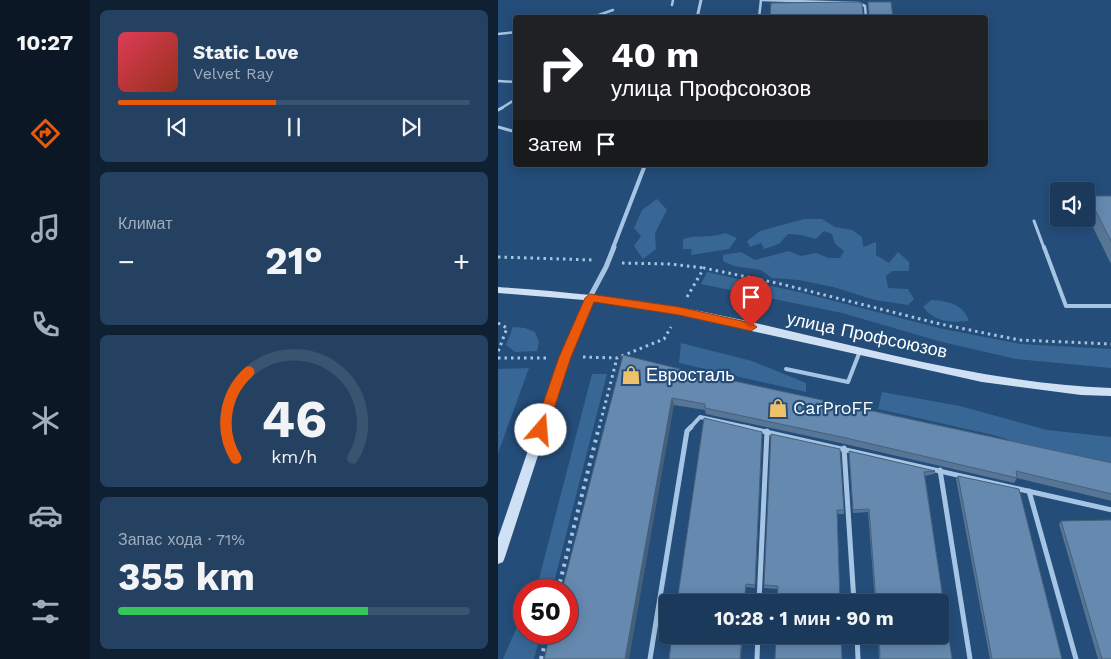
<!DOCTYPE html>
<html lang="ru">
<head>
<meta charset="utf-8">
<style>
  body { margin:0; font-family:"Work Sans",sans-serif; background:#244161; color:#f1f3f6; height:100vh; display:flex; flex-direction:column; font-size:19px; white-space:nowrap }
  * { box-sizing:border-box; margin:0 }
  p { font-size:16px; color:#a0adbb }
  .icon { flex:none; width:28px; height:28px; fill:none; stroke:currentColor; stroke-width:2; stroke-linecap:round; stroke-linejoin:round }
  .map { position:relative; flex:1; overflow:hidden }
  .sheet { display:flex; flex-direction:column; gap:10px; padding:10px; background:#0f2032; width:408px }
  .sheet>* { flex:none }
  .hud { position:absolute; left:15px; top:15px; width:475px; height:152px; border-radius:5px; box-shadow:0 2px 12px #0003,0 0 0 1px #395471; background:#202124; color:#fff; overflow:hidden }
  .tools { position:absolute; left:552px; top:182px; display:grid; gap:10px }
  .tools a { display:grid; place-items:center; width:45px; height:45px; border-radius:5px; background:#1b3a5b; box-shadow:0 2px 12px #0003,0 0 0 1px #395471; font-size:25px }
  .speed { position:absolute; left:15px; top:579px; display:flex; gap:10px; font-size:25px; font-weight:700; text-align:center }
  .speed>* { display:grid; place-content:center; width:65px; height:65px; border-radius:50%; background:#1b3a5b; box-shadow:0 2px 12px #0003,0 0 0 1px #395471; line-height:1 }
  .speed .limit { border:8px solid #d22; background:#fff; color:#111 }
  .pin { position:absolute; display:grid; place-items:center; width:42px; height:42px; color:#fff; margin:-51px -21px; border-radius:50% 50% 50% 0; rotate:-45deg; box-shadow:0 0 5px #0007 }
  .pin .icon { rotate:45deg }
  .me { position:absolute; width:55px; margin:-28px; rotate:18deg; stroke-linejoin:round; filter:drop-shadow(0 0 4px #0008) }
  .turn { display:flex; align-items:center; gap:18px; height:105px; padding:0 15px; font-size:22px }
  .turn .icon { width:65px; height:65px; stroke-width:2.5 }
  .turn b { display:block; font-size:35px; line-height:42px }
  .then { display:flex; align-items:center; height:48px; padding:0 15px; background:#0003; gap:10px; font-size:19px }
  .big { font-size:38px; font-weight:700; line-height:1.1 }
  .sheet .tile { flex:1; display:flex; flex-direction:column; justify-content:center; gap:8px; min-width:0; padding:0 18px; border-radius:8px; background:#244161 }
  .sheet .dial { align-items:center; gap:0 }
  .dial svg { height:130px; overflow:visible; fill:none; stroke:#395471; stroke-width:7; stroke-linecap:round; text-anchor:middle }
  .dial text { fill:#f1f3f6; stroke:none }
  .song { display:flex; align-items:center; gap:15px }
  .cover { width:60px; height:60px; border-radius:8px; background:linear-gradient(135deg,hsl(350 70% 55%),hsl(10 70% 35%)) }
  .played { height:5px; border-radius:2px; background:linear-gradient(90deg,#ea580c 45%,#395471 45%) }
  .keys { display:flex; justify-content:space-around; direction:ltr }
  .heat { display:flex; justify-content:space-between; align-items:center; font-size:28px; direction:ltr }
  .charge { height:8px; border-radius:4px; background:linear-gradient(90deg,#34c759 71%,#395471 0) }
  .trip { position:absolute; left:161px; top:594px; width:290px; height:50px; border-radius:5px; background:#1b3a5b; box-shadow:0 2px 12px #0003,0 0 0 1px #395471; font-weight:700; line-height:50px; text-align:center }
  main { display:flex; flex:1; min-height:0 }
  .tabs { display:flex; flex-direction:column; width:90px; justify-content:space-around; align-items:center; background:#0b1724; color:#a0adbb }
  .tabs .icon { width:35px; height:35px }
  .tabs .on { color:#ea580c }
  .tabs b { font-size:22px; color:#f1f3f6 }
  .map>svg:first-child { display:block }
</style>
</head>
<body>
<main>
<nav class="tabs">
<b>10:27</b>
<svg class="icon on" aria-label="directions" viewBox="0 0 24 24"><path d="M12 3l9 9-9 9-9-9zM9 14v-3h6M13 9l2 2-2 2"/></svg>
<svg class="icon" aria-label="music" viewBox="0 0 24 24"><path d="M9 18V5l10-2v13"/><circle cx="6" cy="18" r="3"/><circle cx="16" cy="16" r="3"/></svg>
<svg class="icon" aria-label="phone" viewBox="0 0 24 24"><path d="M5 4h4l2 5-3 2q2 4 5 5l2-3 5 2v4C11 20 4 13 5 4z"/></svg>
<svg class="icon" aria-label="climate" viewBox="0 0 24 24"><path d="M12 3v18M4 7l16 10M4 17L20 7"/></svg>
<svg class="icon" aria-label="car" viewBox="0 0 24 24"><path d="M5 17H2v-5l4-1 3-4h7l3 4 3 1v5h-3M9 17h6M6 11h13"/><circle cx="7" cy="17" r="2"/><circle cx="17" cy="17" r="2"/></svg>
<svg class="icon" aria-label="filters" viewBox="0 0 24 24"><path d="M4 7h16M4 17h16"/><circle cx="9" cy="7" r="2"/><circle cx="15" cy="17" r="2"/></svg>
</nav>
<section class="sheet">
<div class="tile">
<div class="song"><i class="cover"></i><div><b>Static Love</b><p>Velvet Ray</p></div></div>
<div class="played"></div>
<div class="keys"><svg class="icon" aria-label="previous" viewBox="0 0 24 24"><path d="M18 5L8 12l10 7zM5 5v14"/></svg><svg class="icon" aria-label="pause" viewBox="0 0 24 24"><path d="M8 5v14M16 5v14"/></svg><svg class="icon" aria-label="next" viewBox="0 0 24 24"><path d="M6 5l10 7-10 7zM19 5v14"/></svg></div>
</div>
<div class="tile"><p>Климат</p>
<div class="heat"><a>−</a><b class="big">21°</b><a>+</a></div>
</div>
<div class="tile dial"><svg viewBox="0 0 100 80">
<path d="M14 69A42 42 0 1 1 86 69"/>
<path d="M14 69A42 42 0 0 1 22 16" stroke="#ea580c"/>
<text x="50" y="56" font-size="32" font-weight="700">46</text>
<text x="50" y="72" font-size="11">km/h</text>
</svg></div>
<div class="tile"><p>Запас хода · 71%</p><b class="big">355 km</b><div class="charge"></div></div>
</section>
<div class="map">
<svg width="614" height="659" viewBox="0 0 614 659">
  <rect width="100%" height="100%" fill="#244d79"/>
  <g fill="#386796">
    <polygon points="159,199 169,210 157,233 158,249 145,259 136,246 143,236 136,228 144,210"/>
    <polygon points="306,219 324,219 337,227 354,230 364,237 365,247 378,242 378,255 391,263 400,252 411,262 411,271 394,271 388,276 390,288 410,289 416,299 410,305 377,300 335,287 301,280 274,278 263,270 236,266 225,261 225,255 243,252 257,260 291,251 303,256 318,253 331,258 342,258 346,251 337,244 334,234 326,231 318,239 303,235 290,234 281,244 266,249 263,243 252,247 249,241 262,231"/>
    <path d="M 227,233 L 239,238 L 231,249 L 193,255 L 194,249 L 185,249 L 185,239 C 202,234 210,239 227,233 Z"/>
    <polygon points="209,272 301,292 445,329 522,344 613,349 613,368 518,359 444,342 344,313 203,284"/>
    <path d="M 433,300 C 450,301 465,304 471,321 C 453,323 437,322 425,307 Z"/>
    <polygon points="15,327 27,328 37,332 41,342 39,351 17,352 8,345"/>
    <polygon points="183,343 254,361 308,383 308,392 181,363"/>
    <polygon points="31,368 0,453 0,369"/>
    <polygon points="94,374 109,374 54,590 36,590 41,579"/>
    <polygon points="384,392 462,406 549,430 613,437 613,470 495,435 380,409"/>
    <polygon points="26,611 26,632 43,633 36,659 5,659"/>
  </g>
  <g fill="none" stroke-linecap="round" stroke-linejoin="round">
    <g stroke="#a6c5e4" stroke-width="3" stroke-dasharray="2.5 4" stroke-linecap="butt">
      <polyline points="0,257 96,260"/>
      <polyline points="124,263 171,264 206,268"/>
      <polyline points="189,297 206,268 283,284 442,324 521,340 614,344"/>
      <polyline points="0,323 9,328 0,352"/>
      <polyline points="85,357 119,358 166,339 173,327"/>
      <polyline points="0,358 49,358"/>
      <polyline points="101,428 119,358"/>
    </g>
    <g stroke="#a6c5e4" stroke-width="4" stroke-dasharray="3 5" stroke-linecap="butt">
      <polyline points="60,590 101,427"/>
      <polyline points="43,659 50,632"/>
    </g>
    <g stroke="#a6c5e4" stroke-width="2.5">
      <polyline points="263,0 360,3 367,6 368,18"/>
      <polyline points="174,5 175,0"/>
      <polyline points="92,18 115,10"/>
      <polyline points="261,18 263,0"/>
      <polyline points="0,34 18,32"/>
      <polyline points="0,81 18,82"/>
      <polyline points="2,109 18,99"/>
    </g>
    <g stroke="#a6c5e4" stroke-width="3">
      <polyline points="0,110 4,108"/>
      <polyline points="0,127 18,132"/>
      <polyline points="536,221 546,248"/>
    </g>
    <g stroke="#a6c5e4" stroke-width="4">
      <polyline points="546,247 568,306 614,306"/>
      <polyline points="288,369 350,382 362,351"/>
      <polyline points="192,428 202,417 252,428"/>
    </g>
    <g stroke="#a6c5e4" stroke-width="5">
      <polyline points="246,427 614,510"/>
      <polyline points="346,448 356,602"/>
      <polyline points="442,470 472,659"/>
      <polyline points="531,491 578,659"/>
      <polyline points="261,602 269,431"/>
      <polyline points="359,635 360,659"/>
      <polyline points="152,659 189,431 193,427"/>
      <polyline points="259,659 260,635"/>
    </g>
    <polyline stroke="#a6c5e4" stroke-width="3" points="199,18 203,0"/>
    <polyline stroke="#a6c5e4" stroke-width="4" points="115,248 147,165"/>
    <polyline stroke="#a6c5e4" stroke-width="5" points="92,297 108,267 116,247"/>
    <path fill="#cfe0f4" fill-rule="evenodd" d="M 0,287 C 60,291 120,297 180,307 C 324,333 466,383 614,388 L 614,396 L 583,395 L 484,382 L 181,315 L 95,301 L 72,357 L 7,557 L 5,562 L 0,564 L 0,538 L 62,357 L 86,300 L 0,293 Z"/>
  </g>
  <g fill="#577696">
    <polygon points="590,196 614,196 614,266 589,215 589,199"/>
    <polygon points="190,371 614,463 614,501 519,478 516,483 347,444 208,414 207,410 176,405 64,590"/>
    <polygon points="264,432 257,588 248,587 179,602"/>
    <polygon points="273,434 346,510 346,514 339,514 280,589 266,588 266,585"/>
    <polygon points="351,451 437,471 436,474 427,476 454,659 381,659 380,635 442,635 442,602 377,602 370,512 355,513 351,455"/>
    <polygon points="460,476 564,659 492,659 458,479"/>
    <polygon points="563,521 614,659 600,659 561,524"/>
  </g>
  <g fill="#47607a">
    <polygon points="174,398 176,405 131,659 127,659"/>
    <polygon points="264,432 264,436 257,588 257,585"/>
    <polygon points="248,584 248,587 247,602 246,602"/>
    <polygon points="244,635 245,635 243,659 242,659"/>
  </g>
  <g fill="#6589af" stroke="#47607a">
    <polygon points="360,2 364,4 365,14 368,17 371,14 370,2 393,2 395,18 272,18 273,3"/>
    <polygon points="590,196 614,196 614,243"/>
    <polygon points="125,355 190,371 614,463 614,494 518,471 519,478 348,438 207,408 207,404 174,398 127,659 46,659 53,632 69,632 69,590 64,590"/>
    <polygon points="206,418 264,432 257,585 248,584 246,602 179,602"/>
    <polygon points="273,434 342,449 346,510 339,510 342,602 279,602 280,586 266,585"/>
    <polygon points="351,451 437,471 426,472 454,659 382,659 381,635 442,635 442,602 378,602 371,509 355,510"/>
    <polygon points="460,476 521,489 564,659 494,659"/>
    <polygon points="614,520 614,659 604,659 563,521"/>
    <polygon points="174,635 244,635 242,659 171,659"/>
    <polygon points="278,635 343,635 344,659 277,659"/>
  </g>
  <polygon fill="#ea580c" stroke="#983908" points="92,294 181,307 253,323 259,327 253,331 181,315 96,302 73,357 49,430 47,434 43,435 38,434 36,430 61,357 87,298"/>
  <defs>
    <g id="shop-bare" transform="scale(1.5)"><path d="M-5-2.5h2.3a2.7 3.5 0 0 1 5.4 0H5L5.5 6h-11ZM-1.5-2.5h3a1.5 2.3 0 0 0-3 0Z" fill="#eec26a" stroke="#244d79" stroke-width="2.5" paint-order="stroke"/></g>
  </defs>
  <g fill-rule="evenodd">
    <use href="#shop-bare" x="133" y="375"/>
    <use href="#shop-bare" x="280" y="408"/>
  </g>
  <g text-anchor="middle" stroke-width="4.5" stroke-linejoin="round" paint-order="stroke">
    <g font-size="18" fill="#fff" stroke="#244d79">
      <text transform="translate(369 335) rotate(12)" y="6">улица Профсоюзов</text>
    </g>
    <g font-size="18" fill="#fff" stroke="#244d79" text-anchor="start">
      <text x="148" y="381">Евросталь</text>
      <text x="295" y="414">CarProFF</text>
    </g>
  </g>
</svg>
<div class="tools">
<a><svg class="icon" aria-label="sound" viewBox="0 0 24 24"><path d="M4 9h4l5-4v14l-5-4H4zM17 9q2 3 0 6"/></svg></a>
</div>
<div class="speed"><div class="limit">50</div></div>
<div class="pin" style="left:253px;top:327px;background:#d93025"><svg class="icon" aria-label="arrive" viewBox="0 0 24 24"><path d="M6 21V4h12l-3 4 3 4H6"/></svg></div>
<svg class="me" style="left:43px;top:430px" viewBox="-20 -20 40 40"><circle r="19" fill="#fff"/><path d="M0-13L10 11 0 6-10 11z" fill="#ea580c"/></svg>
<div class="trip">10:28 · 1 мин · 90 m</div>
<div class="hud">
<div class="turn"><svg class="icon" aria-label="right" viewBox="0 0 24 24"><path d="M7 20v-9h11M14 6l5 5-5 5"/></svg><div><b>40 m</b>улица Профсоюзов</div></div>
<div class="then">Затем<svg class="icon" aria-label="arrive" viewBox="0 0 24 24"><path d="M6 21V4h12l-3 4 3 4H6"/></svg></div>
</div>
</div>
</main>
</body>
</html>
